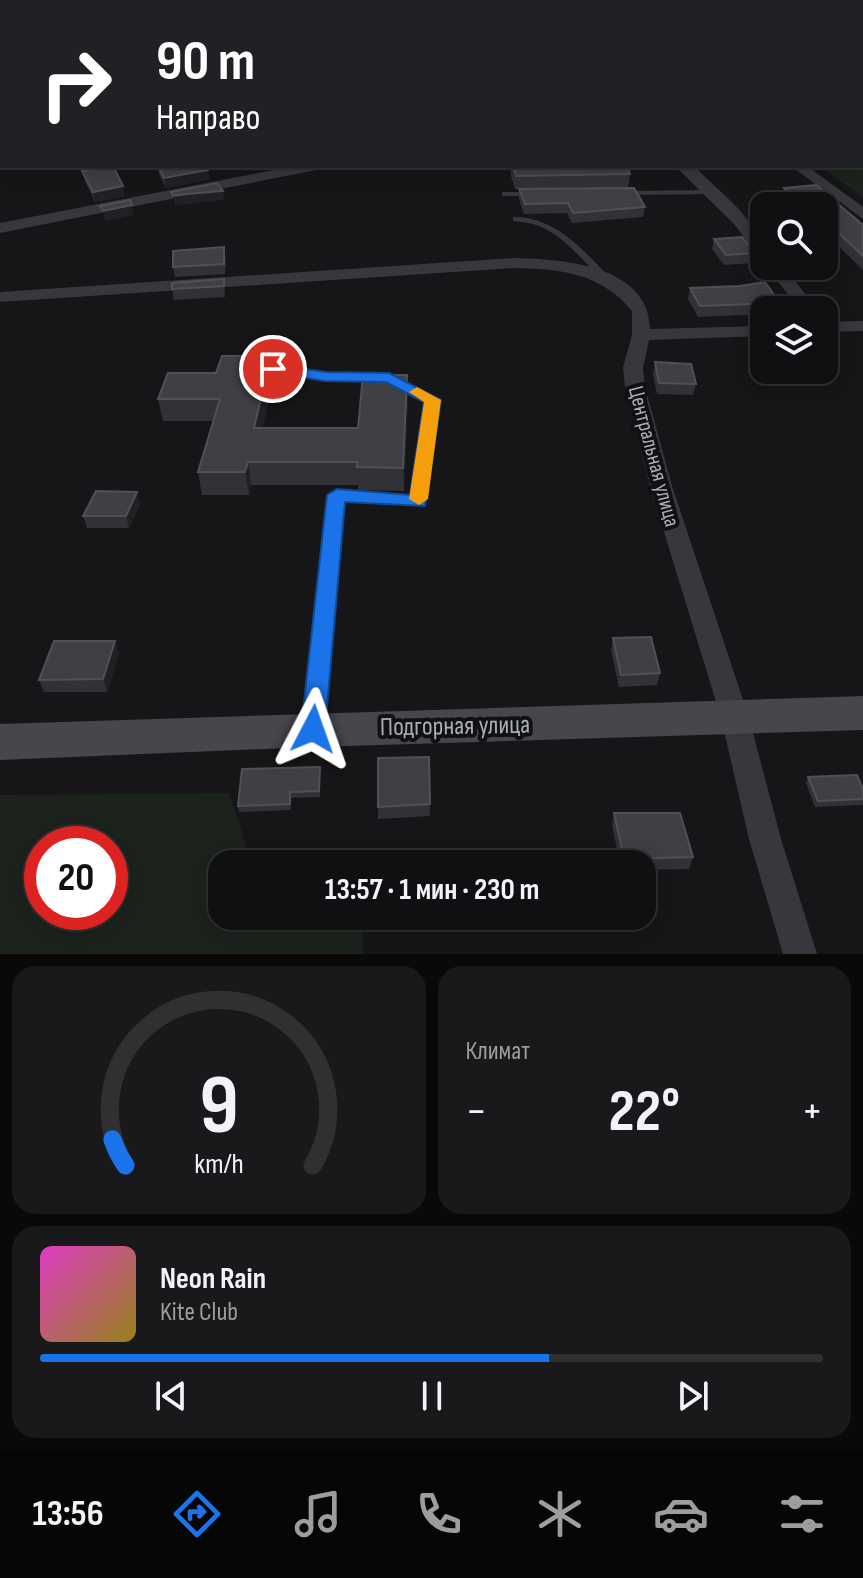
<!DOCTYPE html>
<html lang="ru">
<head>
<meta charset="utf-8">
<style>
  body { margin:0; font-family:"Sofia Sans Condensed",sans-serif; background:#19191b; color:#f1f3f6; height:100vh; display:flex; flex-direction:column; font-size:30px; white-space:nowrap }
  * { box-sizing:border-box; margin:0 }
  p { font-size:26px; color:#9c9d9f }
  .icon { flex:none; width:44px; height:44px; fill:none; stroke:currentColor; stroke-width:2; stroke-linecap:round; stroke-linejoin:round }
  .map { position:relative; height:954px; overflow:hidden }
  .details { display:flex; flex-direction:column; gap:12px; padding:12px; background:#09090a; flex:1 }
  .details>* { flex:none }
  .hud { position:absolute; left:0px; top:0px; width:864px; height:168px; box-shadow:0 4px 20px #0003,0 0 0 2px #303032; background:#202124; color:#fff; overflow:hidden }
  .tools { position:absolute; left:750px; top:192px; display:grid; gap:16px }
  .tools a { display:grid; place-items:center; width:88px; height:88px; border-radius:16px; background:#101012; box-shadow:0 4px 20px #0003,0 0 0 2px #303032; font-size:40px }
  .speed { position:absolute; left:24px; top:826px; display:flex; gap:16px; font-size:40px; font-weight:700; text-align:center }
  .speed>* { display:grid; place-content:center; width:104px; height:104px; border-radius:50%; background:#101012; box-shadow:0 4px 20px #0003,0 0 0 2px #303032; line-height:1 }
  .speed .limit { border:12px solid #d22; background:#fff; color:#111 }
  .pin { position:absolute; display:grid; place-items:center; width:68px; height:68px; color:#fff; margin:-34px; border:4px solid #fff; border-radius:50%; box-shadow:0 2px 8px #0007 }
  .me { position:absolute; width:88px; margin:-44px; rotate:4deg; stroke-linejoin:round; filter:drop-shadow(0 0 6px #0008) }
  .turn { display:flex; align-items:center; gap:28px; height:168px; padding:0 24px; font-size:36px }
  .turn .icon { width:104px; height:104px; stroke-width:2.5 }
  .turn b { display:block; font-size:56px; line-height:68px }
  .big { font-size:60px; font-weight:700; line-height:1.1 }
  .details .card { flex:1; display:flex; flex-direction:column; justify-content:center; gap:12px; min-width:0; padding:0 28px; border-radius:24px; background:#19191b }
  .details .dial { align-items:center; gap:0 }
  .dial svg { height:208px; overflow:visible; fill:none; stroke:#303032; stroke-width:7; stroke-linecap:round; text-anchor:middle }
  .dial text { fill:#f1f3f6; stroke:none }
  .song { display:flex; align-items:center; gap:24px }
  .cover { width:96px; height:96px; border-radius:12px; background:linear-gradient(135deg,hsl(310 70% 55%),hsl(50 70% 35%)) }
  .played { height:8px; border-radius:4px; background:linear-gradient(90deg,#1a73e8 65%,#303032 65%) }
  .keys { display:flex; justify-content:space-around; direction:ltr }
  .heat { display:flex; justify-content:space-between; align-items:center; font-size:44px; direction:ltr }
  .details .tiles { flex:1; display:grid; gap:12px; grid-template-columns:1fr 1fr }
  .card:last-child { grid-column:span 2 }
  .trip { position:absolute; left:208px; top:850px; width:448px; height:80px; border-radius:24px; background:#101012; box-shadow:0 4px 20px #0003,0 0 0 2px #303032; font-weight:700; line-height:80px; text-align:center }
  .menu { display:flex; height:128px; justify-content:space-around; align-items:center; background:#060607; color:#9c9d9f }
  .menu .icon { width:56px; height:56px }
  .menu .current { color:#1a73e8 }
  .menu b { font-size:36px; color:#f1f3f6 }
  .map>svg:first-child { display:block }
</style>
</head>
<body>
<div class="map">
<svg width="863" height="954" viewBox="0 0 863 954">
  <rect width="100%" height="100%" fill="#161618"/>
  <g fill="#1c231d" fill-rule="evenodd">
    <polygon points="863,76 863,197 819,166 862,166"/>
    <path d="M 229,793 L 252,864 L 222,864 L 222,916 L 363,916 L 363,954 L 0,954 L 0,795 ZM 110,844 L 110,912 L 42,912 L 42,844 Z"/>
  </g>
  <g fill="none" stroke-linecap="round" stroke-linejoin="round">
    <g fill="#37383d" fill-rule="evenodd">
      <polygon points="837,0 842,0 843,2 838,2"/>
      <rect x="862" y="27" width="1" height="4"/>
      <polygon points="711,190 715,192 714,194 624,195 620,193 624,191"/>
      <polygon points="502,192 531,192 535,194 531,196 502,196"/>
      <path d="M 513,217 C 553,216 582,248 607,275 L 606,277 L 600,277 C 581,259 564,236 539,226 C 531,223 522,222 513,221 Z"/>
      <polygon points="258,364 325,373 376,374 381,377 376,380 325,379 255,369 253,367"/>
      <polygon points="396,378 437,400 424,502 418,506 342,499 320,728 318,732 313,734 308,732 306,728 331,495 337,491 413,498 427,401 393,383 391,381 393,379"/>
    </g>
    <g fill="#37383d" fill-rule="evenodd">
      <polygon points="295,166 323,166 316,170 0,233 0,223"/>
      <path d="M 675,166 L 696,168 C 719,192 764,224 764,258 L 758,256 L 734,224 Z"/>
      <polygon points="791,166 807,166 863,207 863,219"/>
      <path d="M 514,258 C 562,259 649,265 650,329 L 764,326 L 764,336 L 649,340 L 643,368 L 645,387 L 672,486 L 749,718 L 781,839 L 817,954 L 783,954 L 749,839 L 721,718 L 650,486 L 625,387 L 623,368 L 632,335 L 632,311 C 601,273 561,269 514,268 L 0,302 L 0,292 Z"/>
      <polygon points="766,266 783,266 818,310 800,310"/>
      <polygon points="863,321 863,331 824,332 824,322"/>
    </g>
    <polygon fill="#45474d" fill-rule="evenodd" points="863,696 863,730 313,747 0,760 0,724"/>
  </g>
  <g fill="#323236">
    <polygon points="157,166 210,179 166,188 159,174"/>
    <polygon points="511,166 627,166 630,174 628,188 515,189 511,176"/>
    <polygon points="82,171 125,196 95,202 85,181"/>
    <polygon points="816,185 863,225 863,270 824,232 824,206 791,206 782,198 784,188"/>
    <polygon points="519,189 645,207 643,217 572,223 567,213 524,214 519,199"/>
    <polygon points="714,239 755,253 753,263 724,265 712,249"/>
    <polygon points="226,257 225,274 175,277 173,267"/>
    <polygon points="224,279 225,297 174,300 172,289"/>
    <polygon points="740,286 780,303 778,310 764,310 764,314 698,317 688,299 690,288"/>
    <polygon points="271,356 274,378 262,428 358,428 408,397 404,491 358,490 358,485 251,485 249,495 202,495 198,472 213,421 163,421 158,399 216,373"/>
    <polygon points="655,362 696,384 693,395 657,394 653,374"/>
    <polygon points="137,492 140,504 129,528 87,528 83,516"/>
    <polygon points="613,638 660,673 657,685 619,687 611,650"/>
    <polygon points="119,653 107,692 44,692 39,680"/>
    <polygon points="429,757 430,816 378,819 378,807"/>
    <polygon points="320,767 320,797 291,798 291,810 239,812 238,806"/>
    <polygon points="808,777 863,789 863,805 815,807 806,783"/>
    <polygon points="614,813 693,857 689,869 642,870 642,864 620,864 612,825"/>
  </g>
  <g fill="#212124">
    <polygon points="208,170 210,179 166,188 164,178"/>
    <polygon points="123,186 125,196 95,202 93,192"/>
    <polygon points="223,191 224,200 187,204 175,206 173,196 186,194"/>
    <polygon points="132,205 134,215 105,221 103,211"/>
    <polygon points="271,356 274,378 257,450 254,428"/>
    <polygon points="407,375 408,397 404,491 403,468"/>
    <polygon points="248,462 251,485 249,495 245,472"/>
    <polygon points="137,492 140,504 129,528 126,516"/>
    <polygon points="115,641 119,653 107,692 103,679"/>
  </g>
  <g fill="#3f3f44" stroke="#4f5156" stroke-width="2">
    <polygon points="230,0 257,0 231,2"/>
    <polygon points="113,166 123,186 93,192 82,171"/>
    <polygon points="158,166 206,166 208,170 164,178"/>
    <polygon points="513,166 627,166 630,174 516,176"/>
    <polygon points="217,183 223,191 186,194 173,196 171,192"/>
    <polygon points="816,185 863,225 863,256 824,219 824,206 810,206 807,203 801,204 784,188"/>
    <polygon points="634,188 645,207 573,213 568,203 525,204 519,189"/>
    <polygon points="130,200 132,205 103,211 100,206"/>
    <polygon points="742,237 755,253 726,255 714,239"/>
    <polygon points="224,247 224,264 173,267 173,251"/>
    <polygon points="224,279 224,286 172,289 172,283"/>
    <polygon points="765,282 780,303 700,306 690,288 740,286"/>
    <polygon points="222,356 271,356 254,428 358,428 363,375 407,375 403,468 357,467 357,462 248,462 245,472 198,472 220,399 158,399 168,373 216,373"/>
    <polygon points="655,362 691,364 696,384 659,383"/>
    <polygon points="96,491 137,492 126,516 83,516"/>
    <polygon points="651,637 660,673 621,675 613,638"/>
    <polygon points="54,641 115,641 103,679 39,680"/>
    <polygon points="429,757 430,804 378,807 378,758"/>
    <polygon points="320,767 319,791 290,792 290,804 238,806 242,769"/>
    <polygon points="857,775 863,789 863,799 818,801 808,777"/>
    <polygon points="614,813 680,813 693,857 624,859"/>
  </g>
  <polygon fill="#1a73e8" stroke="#114b97" stroke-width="2" points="273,364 325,372 389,373 441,400 425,506 345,502 325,729 321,736 313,739 304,736 301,729 327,495 337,489 410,495 424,402 386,382 325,381 268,372 268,365"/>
  <polygon fill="#f59e0b" points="417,387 441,400 428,499 419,505 409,499 424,402 409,392"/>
  <g text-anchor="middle" stroke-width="8" stroke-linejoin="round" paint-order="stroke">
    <g font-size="22" fill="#a8adb8" stroke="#111113">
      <text transform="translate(655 456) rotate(75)" y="8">Центральная улица</text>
    </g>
    <g font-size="26" fill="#a8adb8" stroke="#111113">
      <text transform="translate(455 725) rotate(-1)" y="9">Подгорная улица</text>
    </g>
  </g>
</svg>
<div class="tools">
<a><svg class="icon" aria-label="search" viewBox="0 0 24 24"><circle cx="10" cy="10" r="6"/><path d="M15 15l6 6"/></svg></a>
<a><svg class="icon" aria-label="layers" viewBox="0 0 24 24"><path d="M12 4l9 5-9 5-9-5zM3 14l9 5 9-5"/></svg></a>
</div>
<div class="speed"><div class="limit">20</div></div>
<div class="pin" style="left:273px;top:369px;background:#d93025"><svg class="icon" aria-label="arrive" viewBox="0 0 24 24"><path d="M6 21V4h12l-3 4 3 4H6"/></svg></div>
<svg class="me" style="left:313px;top:729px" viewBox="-20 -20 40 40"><path d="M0-17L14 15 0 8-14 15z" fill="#1a73e8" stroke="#fff" stroke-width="4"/></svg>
<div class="trip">13:57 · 1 мин · 230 m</div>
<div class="hud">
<div class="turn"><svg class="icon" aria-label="right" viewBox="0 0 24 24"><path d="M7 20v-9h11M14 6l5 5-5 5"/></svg><div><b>90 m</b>Направо</div></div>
</div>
</div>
<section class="details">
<div class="tiles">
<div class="card dial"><svg viewBox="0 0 100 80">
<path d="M14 69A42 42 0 1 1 86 69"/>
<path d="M14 69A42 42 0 0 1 9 59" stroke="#1a73e8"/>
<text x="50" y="56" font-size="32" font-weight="700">9</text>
<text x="50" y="72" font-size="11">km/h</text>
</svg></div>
<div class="card"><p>Климат</p>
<div class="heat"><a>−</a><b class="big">22°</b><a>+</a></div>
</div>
<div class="card">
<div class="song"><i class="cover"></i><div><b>Neon Rain</b><p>Kite Club</p></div></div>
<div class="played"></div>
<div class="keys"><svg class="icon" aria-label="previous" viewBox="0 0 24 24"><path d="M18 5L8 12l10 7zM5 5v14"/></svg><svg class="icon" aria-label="pause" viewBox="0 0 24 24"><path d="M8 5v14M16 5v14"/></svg><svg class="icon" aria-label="next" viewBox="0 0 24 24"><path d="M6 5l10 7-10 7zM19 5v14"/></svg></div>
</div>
</div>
</section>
<nav class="menu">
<b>13:56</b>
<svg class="icon current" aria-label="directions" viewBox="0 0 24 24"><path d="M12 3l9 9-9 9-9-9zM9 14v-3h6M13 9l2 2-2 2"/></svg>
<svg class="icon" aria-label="music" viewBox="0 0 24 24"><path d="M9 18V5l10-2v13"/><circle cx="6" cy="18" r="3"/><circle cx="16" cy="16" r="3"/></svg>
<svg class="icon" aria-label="phone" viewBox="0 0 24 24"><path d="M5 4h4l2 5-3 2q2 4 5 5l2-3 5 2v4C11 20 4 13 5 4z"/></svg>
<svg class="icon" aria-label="climate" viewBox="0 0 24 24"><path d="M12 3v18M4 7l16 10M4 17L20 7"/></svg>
<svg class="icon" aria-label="car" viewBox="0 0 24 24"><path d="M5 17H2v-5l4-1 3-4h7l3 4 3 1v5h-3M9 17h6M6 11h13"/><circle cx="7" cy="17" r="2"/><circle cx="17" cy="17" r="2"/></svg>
<svg class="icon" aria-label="filters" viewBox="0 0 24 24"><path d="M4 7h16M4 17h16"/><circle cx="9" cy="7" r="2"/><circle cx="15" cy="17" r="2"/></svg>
</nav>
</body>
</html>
